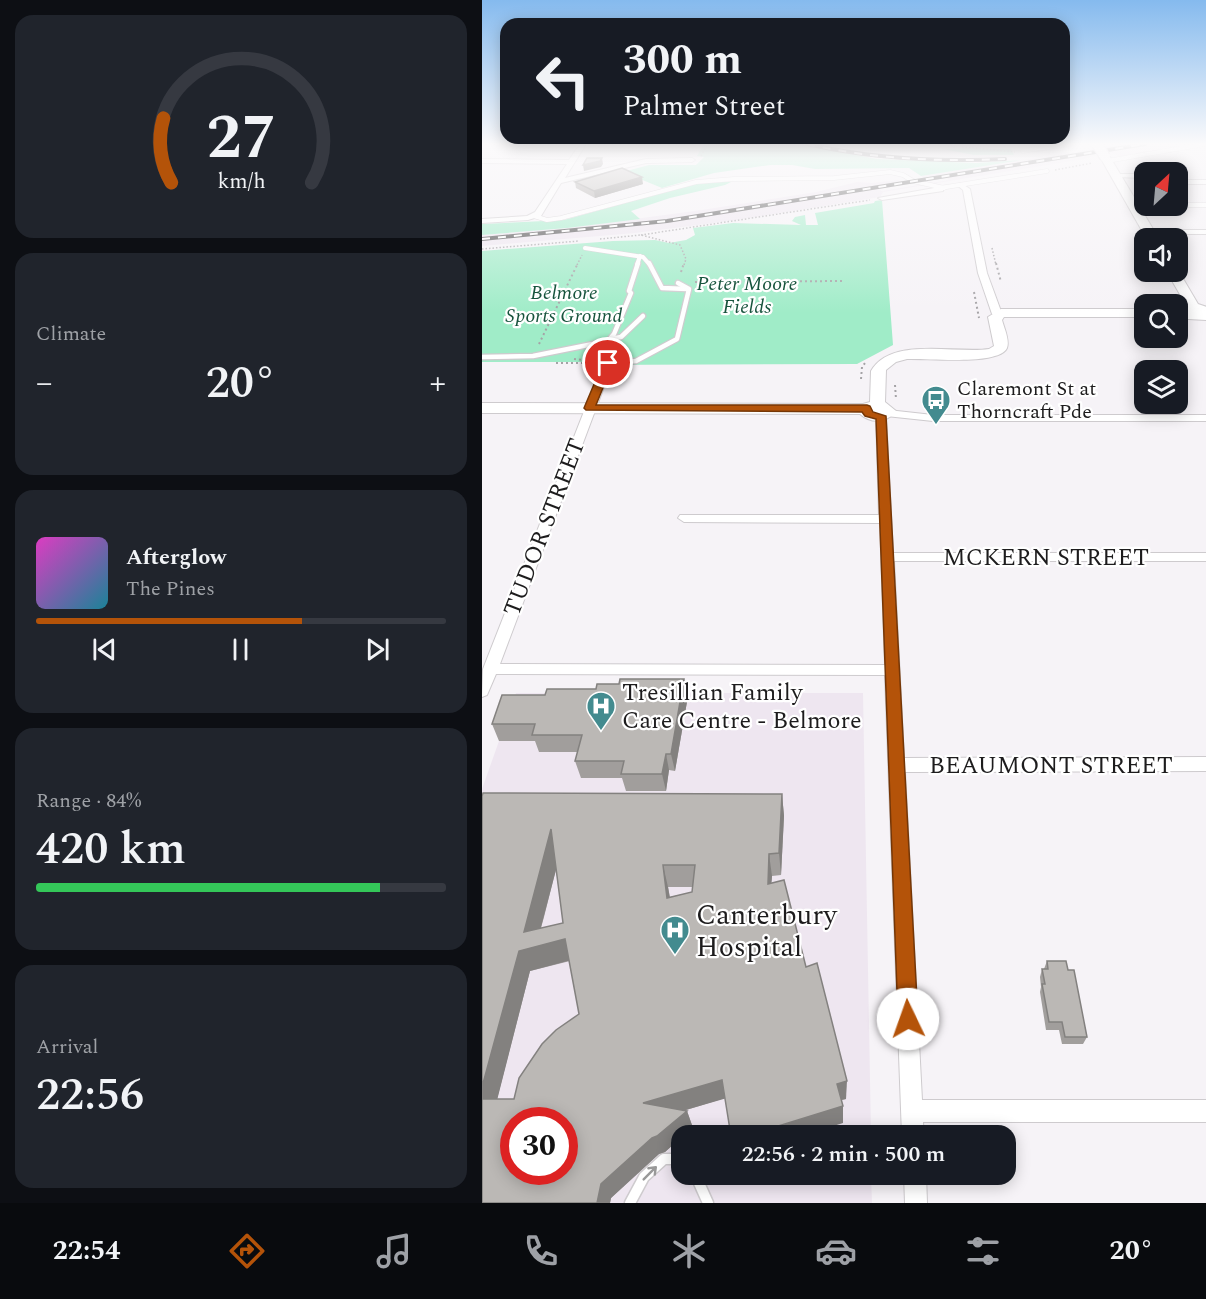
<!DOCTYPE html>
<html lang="en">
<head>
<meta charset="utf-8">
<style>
  body { margin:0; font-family:Spectral,serif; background:#20242c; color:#f1f3f6; height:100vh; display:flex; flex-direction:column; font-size:22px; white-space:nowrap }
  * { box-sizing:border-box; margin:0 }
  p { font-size:20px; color:#9ea1a6 }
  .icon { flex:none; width:33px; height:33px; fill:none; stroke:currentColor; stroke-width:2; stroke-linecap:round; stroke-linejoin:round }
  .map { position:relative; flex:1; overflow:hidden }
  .side { display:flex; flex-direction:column; gap:15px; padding:15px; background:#0d0f14; width:482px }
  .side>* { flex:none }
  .top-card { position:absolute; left:18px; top:18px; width:570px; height:126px; border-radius:18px; box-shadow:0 3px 15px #0003; background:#171b24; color:#f1f3f6; overflow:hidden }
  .needle { width:39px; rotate:26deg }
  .fabs { position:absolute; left:652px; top:162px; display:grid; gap:12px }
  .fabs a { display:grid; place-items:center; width:54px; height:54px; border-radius:12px; background:#171b24; box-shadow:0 3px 15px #0003; font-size:30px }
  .speed { position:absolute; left:18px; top:1107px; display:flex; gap:12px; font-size:30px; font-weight:700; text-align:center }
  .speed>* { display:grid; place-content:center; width:78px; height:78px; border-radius:50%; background:#171b24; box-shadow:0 3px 15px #0003; line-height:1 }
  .speed .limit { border:9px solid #d22; background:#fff; color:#111 }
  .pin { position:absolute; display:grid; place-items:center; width:51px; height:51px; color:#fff; margin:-26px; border:3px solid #fff; border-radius:50%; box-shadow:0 2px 6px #0007 }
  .me { position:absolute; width:66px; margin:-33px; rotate:357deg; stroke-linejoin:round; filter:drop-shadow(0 0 4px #0008) }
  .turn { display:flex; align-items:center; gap:21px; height:126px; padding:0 24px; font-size:27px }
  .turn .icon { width:78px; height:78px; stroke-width:2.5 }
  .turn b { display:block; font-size:42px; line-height:51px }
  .big { font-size:45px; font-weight:600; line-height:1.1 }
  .side .card { flex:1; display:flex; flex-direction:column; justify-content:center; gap:9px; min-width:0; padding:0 21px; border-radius:18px; background:#20242c }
  .side .dial { align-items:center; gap:0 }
  .dial svg { height:156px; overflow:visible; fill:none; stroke:#363941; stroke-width:7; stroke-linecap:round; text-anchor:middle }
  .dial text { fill:#f1f3f6; stroke:none }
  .song { display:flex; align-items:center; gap:18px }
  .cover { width:72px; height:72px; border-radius:9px; background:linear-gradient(135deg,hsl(310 70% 55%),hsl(190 70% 35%)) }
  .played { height:6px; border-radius:3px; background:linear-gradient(90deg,#b45309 65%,#363941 65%) }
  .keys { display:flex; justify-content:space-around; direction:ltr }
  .heat { display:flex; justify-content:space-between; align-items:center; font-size:33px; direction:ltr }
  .charge { height:9px; border-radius:4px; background:linear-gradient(90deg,#34c759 84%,#363941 0) }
  .trip { position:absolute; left:189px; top:1125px; width:345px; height:60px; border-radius:18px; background:#171b24; box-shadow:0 3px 15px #0003; font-weight:600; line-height:60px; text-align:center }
  .tab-bar { display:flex; height:96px; justify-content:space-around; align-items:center; background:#090b0e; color:#9ea1a6 }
  .tab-bar .icon { width:42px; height:42px }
  .tab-bar .selected { color:#b45309 }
  .tab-bar b { font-size:27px; color:#f1f3f6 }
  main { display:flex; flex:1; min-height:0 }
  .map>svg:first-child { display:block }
</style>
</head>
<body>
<main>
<section class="side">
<div class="card dial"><svg viewBox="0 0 100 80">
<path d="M14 69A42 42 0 1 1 86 69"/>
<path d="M14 69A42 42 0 0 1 10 36" stroke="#b45309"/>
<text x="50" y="56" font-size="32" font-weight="700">27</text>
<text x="50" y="72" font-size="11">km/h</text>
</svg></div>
<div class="card"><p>Climate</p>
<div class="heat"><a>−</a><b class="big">20°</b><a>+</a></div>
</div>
<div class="card">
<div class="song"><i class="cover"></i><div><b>Afterglow</b><p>The Pines</p></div></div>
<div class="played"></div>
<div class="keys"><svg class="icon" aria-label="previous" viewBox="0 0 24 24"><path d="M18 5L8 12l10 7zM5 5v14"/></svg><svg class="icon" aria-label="pause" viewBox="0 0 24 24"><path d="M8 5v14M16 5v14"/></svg><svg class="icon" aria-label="next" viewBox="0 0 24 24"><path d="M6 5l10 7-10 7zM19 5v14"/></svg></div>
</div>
<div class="card"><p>Range · 84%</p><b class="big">420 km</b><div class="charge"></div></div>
<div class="card"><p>Arrival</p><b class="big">22:56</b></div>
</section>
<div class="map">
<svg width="725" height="1203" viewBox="0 0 725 1203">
  <rect width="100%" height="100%" fill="#f6f3f7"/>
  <g fill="#eee6f0" fill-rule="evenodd">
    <polygon points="643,144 715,144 638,157 631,153 611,156 602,159 401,192 398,197 255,220 153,233 0,246 0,235 85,228 220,210 334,192 375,182 390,183 416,180 421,184 395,188 400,191 467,180 464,178 445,181 439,176"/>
    <path d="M 34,693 L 381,693 L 389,1135 L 200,1136 L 200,1174 L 389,1175 L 390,1203 L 0,1203 L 0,789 ZM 32,1120 L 82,1120 L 82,1172 L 32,1172 Z"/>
  </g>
  <g fill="#a0ecc8">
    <polygon points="222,144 317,144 395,159 494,163 540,160 439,176 427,168 333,169 310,165 288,165 232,173 180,188 141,172 167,165 214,165 222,157 215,156"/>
    <polygon points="485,148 529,149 532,155 492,155 461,149"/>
    <polygon points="238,181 249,182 243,185 188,198 149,211 158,219 85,228 0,235 0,224 82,220 215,183"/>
    <polygon points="400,200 411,345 375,364 104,365 105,362 0,362 0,251 131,241 173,240 187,243 204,240 213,235 211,228 251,223 319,225 310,221 313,217 323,215 324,225 336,225 333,213 392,203 393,201"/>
  </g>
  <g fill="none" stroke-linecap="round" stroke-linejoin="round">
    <g stroke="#cecbce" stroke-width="5">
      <g id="lane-far2">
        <polyline points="541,151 587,144"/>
        <polyline points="625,161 724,144"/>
        <polyline points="458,188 565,171"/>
        <polyline points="651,205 663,205"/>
        <polyline points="696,205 725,205"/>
        <polyline points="52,216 65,220 79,218 214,182 252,179 352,178 408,172 421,175 431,181 462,188"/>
        <polyline points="103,248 161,257 168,265"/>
        <polyline points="155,265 158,256"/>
      </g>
    </g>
    <g stroke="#cecbce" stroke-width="7">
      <g id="lane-far1">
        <polyline points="167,263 180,288 205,289"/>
        <polyline points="129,339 139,337 161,316"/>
        <polyline points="0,357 51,356 126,341 132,334 149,293 147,291 156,263"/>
        <polyline points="126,363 154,361 195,339 207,289 196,283"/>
      </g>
    </g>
    <g stroke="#cecbce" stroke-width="13">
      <g id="lane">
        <polyline points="213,1174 226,1203"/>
        <polyline points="148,1203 162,1177 182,1159 200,1159"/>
      </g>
    </g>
    <g stroke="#cecbce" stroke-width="2">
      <g id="street">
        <polygon points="98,144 104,144 83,178 164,159 210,158 213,160 210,162 164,163 79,183 59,216 46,220 0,223 0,219 45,216 53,212 85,164 0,163 0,159 87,160"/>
        <polygon points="469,144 475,144 475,145 472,147"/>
        <polygon points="634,174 663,174 663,178 632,177"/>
        <rect x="696" y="180" width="29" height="4"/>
        <polygon points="479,183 488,189 505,273 520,314 518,316 510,314 496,273 481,190 475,185"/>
        <polygon points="458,187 461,187 461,191 400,200 396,198"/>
        <polygon points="677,230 725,230 725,234 674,234 673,232"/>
        <polygon points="126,360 131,363 18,664 403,665 398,523 202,522 196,518 198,515 397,515 394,416 406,410 451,415 725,415 725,421 451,421 404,416 411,553 725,553 725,561 412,561 422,758 725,757 725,771 423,772 440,1100 725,1100 725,1122 441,1122 442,1136 420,1136 403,675 14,674 5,695 0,697 1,669 121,363"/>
        <polygon points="422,1174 444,1174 445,1203 423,1203"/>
      </g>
    </g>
    <g stroke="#cecbce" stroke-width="2">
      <g id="secondary">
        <polygon points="623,154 628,157 671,229 669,231 661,231 659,229 618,157"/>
        <polygon points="696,270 716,304 725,307 725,320 706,319 697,310 704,305 685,272"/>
        <path d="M 519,309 L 663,309 L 663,317 L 522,317 L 520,320 C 522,328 528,340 525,348 C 517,366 444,358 425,359 L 414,362 L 404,370 L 403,402 L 414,411 C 405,423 389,424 378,414 L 0,413 L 0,403 L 381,404 L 388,402 L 389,371 C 409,336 473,354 507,349 L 512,346 L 506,317 Z"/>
      </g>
    </g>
    <g stroke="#a5a3a6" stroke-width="1.5" stroke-dasharray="1.5 2" stroke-linecap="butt">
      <polyline points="480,147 533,152"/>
      <polyline points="219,156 226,144"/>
      <polyline points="573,170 610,163"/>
      <polyline points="159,235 388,200"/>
      <polyline points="118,239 159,235 198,245 204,259 202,265"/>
      <polyline points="659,239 663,247"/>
      <polyline points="510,248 514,265"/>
      <polyline points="0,249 97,241"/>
      <polyline points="95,265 100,255"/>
    </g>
    <g stroke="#a5a3a6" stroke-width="2" stroke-dasharray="2 3" stroke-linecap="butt">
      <polyline points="514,263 519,282"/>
      <polyline points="199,272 202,263"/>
      <polyline points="213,282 360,281"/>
      <polyline points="492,292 497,318"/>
      <polyline points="57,344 96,263"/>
      <polyline points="92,359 113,361"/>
      <polyline points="74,363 112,363"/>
      <polyline points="379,379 380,367 383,363"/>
      <polyline points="413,385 414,399"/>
    </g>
    <use href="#lane-far2" stroke="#fff" stroke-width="4"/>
    <use href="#lane-far1" stroke="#fff" stroke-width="4.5"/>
    <use href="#lane" stroke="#fff" stroke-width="10"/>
    <use href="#street" fill="#fff" fill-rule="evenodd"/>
    <use href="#secondary" fill="#fff" fill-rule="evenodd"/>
    <g stroke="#474647" stroke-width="4">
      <g id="rail">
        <path d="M 325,144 C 391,159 456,162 523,159"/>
        <polyline points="0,239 185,221 663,144"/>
      </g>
    </g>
    <use href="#rail" stroke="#fff" stroke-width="2" stroke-dasharray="8" stroke-linecap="butt"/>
    <g stroke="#cecbce" stroke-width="12" stroke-linecap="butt">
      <polyline id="secondary-bridge" points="615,144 623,157"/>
    </g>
    <use href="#secondary-bridge" stroke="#fff" stroke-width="10"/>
  </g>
  <g fill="#a19e9c" fill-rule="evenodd">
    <polygon points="93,182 161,184 113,198 94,188"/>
    <polygon points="202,679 206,696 193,771 187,770 184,791 144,791 140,778 99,778 93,761 96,752 57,752 53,741 17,741 10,724 63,695 114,689 137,684"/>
    <path d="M 300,794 L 302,816 L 299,875 L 290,876 L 289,883 L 324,967 L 364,1099 L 359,1100 L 361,1123 L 243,1098 L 201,1111 L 205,1111 L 211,1128 L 202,1136 L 200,1136 L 183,1152 L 177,1154 L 129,1198 L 128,1203 L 0,1203 L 0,796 ZM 74,869 L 81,923 L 59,928 L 62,917 ZM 186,887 L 211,887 L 210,892 L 188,897 ZM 88,961 L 97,1014 L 32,1099 L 15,1099 L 48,971 Z"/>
    <polygon points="565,961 586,970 605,1037 601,1044 580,1044 577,1030 564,1030 558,992 559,987 558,977 560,969 562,969"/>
  </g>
  <g fill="#83817f">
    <polygon points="120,158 121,164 119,167 102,171 101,165"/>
    <polygon points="160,177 161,184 113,198 112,191"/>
    <polygon points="202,679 206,696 193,771 189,754"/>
    <polygon points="184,754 187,770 184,791 180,774"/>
    <polygon points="300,794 302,816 299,875 297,853"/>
    <polygon points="69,829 79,851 54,946 83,939 93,959 48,971 11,1116 0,1103 0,1087"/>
    <polygon points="287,854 290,876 288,905 286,884"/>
    <polygon points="181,865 186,887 191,919 185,898"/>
    <polygon points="240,1080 245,1098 169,1120 161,1103"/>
    <polygon points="365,1081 364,1099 355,1101 355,1084"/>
    <polygon points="361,1106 361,1123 320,1136 264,1136"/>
    <polygon points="205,1111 211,1128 202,1136 200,1136 200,1137 183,1152 177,1154 129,1198 128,1203 115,1203 119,1184 170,1138"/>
  </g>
  <g fill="#bbb8b5" stroke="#83817f" stroke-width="1.5" fill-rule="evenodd">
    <polygon points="105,158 120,158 118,161 101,165"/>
    <polygon points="140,168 160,177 112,191 93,182"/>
    <polygon points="138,679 202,679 189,754 184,754 180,774 139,774 142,761 93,761 100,735 50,735 53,724 10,724 20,695 63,695 65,689 114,689 115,684 137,684"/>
    <path d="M 1,793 L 300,794 L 297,853 L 287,854 L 286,884 L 302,880 L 324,967 L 335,963 L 365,1081 L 355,1084 L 361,1106 L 264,1136 L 249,1136 L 240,1080 L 161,1103 L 205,1111 L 175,1136 L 170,1138 L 119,1184 L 115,1203 L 0,1203 L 0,1099 L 32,1099 L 37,1078 L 60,1044 L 74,1030 L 97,1014 L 83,939 L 37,951 L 0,1087 L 0,796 ZM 69,829 L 81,923 L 42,932 ZM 181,865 L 213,865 L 210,892 L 185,898 ZM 32,1120 L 82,1120 L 82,1172 L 32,1172 Z"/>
    <polygon points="565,961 584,961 586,970 592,970 605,1037 583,1037 580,1022 567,1022 560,984 563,984 560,969 566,969"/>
  </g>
  <defs><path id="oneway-shaft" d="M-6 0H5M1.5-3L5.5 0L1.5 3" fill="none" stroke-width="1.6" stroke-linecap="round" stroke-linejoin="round" transform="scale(1.5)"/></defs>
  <use stroke="#999" href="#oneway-shaft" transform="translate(168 1173) rotate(-45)"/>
  <linearGradient id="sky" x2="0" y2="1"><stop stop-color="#85baee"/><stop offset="0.46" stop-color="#fbfafb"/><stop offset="1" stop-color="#fbfafb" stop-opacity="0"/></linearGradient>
  <rect width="725" height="313" fill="url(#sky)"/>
  <polygon fill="#b45309" stroke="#753606" stroke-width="1.5" points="126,360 131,363 114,405 385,405 388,406 391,412 404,416 436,1019 433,1026 426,1029 419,1026 416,1019 394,419 383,416 380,412 104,410 102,408 121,363"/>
  <defs>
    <g id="bus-pin" transform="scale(1.5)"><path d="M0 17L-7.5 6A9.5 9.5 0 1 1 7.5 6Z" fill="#438b8f" stroke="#fff"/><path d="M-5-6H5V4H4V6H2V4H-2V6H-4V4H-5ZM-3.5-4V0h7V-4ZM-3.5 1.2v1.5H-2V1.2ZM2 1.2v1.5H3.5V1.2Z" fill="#fff"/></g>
    <g id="hospital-pin" transform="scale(1.5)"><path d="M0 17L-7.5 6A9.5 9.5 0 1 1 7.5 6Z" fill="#438b8f" stroke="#fff"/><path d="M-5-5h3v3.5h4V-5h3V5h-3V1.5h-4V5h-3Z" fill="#fff"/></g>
  </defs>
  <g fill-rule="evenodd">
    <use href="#bus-pin" x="454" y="400"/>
    <use href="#hospital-pin" x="119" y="706"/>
    <use href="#hospital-pin" x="193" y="930"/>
  </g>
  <g text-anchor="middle" stroke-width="4.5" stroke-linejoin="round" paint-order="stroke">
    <g font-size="20" font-style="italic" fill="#17543d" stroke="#fff">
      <text x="265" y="290">Peter Moore<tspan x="265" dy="23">Fields</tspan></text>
      <text x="82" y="299">Belmore<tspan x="82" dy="23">Sports Ground</tspan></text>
    </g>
    <g font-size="20" fill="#1d1c1d" stroke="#fff" text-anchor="start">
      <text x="475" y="395">Claremont St at<tspan x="475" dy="23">Thorncraft Pde</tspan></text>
    </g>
    <g font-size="24" fill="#1d1c1d" stroke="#fff">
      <text transform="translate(62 527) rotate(-69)" y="8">TUDOR STREET</text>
      <text x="564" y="565">MCKERN STREET</text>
      <text x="569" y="773">BEAUMONT STREET</text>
    </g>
    <g font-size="24" fill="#1d1c1d" stroke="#fff" text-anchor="start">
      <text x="140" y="700">Tresillian Family<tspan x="140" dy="28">Care Centre - Belmore</tspan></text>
    </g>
    <g font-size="28" fill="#1d1c1d" stroke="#fff" text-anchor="start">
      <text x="214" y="924">Canterbury<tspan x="214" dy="32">Hospital</tspan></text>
    </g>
  </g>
</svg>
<div class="fabs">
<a><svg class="needle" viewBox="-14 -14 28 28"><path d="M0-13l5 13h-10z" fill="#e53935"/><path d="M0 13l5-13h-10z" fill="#9ea1a6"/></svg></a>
<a><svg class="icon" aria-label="sound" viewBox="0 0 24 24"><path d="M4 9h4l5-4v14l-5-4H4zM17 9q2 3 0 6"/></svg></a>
<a><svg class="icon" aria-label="search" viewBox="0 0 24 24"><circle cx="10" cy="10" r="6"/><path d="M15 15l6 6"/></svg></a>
<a><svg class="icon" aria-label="layers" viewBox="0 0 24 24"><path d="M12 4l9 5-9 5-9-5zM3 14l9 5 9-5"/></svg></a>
</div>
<div class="speed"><div class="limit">30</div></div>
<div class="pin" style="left:126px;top:363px;background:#d93025"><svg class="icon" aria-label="arrive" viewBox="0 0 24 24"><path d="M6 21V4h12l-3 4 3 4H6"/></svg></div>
<svg class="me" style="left:426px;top:1019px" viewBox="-20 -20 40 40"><circle r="19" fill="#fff"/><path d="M0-13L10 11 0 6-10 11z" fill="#b45309"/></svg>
<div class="trip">22:56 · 2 min · 500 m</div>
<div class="top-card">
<div class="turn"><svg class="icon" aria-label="left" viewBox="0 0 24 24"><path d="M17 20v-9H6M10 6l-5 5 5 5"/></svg><div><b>300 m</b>Palmer Street</div></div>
</div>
</div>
</main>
<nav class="tab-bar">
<b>22:54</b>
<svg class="icon selected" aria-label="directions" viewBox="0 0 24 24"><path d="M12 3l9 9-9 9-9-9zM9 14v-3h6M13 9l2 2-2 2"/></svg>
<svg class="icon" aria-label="music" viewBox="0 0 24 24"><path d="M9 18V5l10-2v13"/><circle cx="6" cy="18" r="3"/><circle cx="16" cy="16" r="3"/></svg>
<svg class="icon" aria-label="phone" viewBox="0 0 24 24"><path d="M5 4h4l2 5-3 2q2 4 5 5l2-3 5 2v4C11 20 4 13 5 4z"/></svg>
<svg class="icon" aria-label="climate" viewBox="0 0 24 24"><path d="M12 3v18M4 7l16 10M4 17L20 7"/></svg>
<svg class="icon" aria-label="car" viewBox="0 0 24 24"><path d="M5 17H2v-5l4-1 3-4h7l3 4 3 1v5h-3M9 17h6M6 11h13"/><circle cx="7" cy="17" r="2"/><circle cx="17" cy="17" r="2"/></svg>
<svg class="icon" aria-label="filters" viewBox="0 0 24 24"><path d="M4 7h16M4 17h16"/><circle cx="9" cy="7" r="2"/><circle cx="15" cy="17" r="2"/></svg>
<b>20°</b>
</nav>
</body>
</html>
